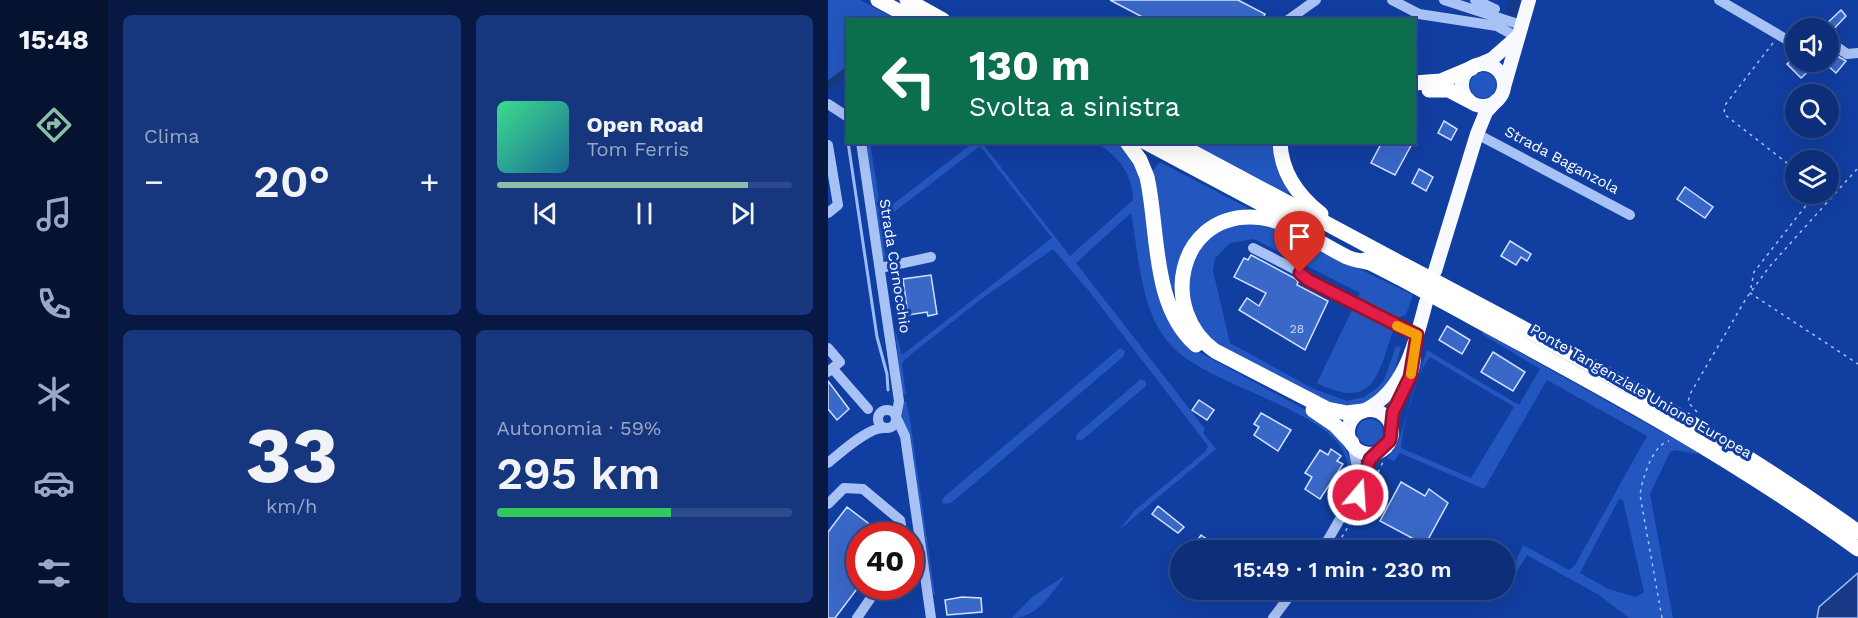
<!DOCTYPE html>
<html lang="it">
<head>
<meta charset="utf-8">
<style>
  body { margin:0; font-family:"Work Sans",sans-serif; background:#16367e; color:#f1f3f6; height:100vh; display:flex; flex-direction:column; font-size:22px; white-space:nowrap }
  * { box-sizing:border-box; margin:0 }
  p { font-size:20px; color:#9aa8c6 }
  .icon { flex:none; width:33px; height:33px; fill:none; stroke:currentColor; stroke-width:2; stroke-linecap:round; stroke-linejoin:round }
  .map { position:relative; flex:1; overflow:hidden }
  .panel { display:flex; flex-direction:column; gap:15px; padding:15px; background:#071943; width:720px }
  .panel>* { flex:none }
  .guide { position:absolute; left:18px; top:18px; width:570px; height:126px; border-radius:0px; box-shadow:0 6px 24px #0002,0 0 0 2px #2d4a8a; background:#0b6e4f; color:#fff; overflow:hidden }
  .fabs { position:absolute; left:957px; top:18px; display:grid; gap:12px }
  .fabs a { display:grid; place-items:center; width:54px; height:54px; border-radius:50%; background:#0d2e79; box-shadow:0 6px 24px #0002,0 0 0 2px #2d4a8a; font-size:30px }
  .speed { position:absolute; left:18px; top:522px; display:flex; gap:12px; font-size:30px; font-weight:700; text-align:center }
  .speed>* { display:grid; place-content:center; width:78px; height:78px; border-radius:50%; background:#0d2e79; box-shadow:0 6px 24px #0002,0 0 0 2px #2d4a8a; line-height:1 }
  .speed .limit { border:9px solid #d22; background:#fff; color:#111 }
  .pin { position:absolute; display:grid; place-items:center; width:51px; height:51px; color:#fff; margin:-62px -26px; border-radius:50% 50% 50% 0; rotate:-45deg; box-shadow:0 0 6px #0007 }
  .pin .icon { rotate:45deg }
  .me { position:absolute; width:66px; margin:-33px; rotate:18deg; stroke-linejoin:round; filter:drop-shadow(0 0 4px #0008) }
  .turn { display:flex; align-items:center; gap:21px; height:126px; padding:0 24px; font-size:27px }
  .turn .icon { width:78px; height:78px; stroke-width:2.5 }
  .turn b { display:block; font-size:42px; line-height:51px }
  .big { font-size:45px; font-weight:600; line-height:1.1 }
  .panel .widget { flex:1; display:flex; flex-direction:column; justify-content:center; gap:9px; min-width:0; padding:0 21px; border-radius:9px; background:#16367e }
  .panel .dial { align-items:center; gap:0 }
  .dial b { font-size:78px; line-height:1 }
  .song { display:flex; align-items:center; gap:18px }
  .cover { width:72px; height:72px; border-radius:9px; background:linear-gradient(135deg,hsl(150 70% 55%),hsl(200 70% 35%)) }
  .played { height:6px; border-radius:3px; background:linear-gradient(90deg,#8abfa5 85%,#2d4a8a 85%) }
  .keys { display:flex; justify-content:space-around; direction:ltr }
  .heat { display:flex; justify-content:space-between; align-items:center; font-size:33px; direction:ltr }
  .charge { height:9px; border-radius:4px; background:linear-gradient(90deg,#34c759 59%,#2d4a8a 0) }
  .panel .tiles { flex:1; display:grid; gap:15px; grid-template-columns:repeat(2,1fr) }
  .trip { position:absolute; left:342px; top:540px; width:345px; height:60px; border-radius:30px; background:#0d2e79; box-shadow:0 6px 24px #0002,0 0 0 2px #2d4a8a; font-weight:600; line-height:60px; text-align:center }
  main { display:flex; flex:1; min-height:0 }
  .tab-bar { display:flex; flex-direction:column; width:108px; justify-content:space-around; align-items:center; background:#051230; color:#9aa8c6 }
  .tab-bar .icon { width:42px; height:42px }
  .tab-bar .on { color:#8abfa5 }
  .tab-bar b { font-size:27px; color:#f1f3f6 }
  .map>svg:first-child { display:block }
</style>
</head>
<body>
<main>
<nav class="tab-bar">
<b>15:48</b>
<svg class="icon on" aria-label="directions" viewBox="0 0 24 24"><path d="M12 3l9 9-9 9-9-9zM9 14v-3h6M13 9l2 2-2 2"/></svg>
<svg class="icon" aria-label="music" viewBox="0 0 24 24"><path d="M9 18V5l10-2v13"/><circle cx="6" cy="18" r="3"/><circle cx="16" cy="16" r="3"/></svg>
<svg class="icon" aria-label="phone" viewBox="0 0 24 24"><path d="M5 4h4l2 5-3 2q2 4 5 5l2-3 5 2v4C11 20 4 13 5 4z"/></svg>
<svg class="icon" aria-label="climate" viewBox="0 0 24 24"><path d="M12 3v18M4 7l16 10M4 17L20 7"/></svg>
<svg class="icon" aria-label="car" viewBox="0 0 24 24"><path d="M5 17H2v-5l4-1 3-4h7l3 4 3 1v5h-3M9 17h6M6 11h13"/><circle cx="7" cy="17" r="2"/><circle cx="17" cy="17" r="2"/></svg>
<svg class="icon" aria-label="filters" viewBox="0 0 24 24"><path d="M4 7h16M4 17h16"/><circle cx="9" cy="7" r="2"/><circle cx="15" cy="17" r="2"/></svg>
</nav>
<section class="panel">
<div class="tiles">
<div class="widget"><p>Clima</p>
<div class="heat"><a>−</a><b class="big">20°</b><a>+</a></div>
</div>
<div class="widget">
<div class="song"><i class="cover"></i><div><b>Open Road</b><p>Tom Ferris</p></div></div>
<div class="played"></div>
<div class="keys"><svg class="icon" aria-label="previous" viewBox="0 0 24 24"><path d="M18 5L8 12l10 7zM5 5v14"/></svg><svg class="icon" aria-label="pause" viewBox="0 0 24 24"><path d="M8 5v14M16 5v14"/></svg><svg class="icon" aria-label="next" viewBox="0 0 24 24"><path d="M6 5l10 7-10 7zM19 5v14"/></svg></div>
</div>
<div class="widget dial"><b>33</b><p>km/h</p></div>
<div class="widget"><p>Autonomia · 59%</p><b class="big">295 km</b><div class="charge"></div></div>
</div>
</section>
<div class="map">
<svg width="1030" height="618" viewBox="0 0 1030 618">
  <rect width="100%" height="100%" fill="#113ea1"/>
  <g fill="#2357bf" fill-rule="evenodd">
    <polygon points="0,0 32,0 68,19 20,20 19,67 0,81"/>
    <circle cx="655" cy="85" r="13"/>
    <path d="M 36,143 L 42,143 L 52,205 L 56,211 L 145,143 L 154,143 L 242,256 L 305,200 C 305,173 290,157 269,143 L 293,143 L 311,168 L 334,299 L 371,352 L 474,408 L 496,423 L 515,443 L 524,465 L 522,478 L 511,501 L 508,501 C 513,489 521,476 519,462 C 510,409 378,388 341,343 C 312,309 311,255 303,213 L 248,263 L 377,429 L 375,433 L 388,449 L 291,530 L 307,510 L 378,451 L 380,446 L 261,291 L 225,249 L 152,300 L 76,360 L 74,364 L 78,395 L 74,394 L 67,329 L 74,355 L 224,238 L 152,146 L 53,222 L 58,259 L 55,258 Z"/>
    <polygon points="363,143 446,143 461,192 458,193"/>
    <polygon points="332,162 420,208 386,222 345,290 341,288 324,171"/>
    <polygon points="433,221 585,295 578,315 570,318 530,298 532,293 426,239 402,243 387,258 385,271 402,343 486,389 519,401 536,397 549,388 556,380 568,346 573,347 565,376 556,391 536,404 510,407 395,351 369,329 357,285 369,250 392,229"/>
    <path d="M 524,310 L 565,331 C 550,373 547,412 489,383 Z"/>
    <path d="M 655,332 L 870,452 L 868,454 L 847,450 L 842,452 L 822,494 L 845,618 L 801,618 L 771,595 L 699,555 L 680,586 L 677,584 L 695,545 L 741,570 L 747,565 L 819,436 L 719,380 L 656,489 L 572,453 L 566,461 L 559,458 L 570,443 L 599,350 L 691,405 L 712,369 L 654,334 ZM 602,357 L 686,407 L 643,478 L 573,448 C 575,425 587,374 602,357 ZM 791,499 L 795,500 L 816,592 L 808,597 L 780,589 L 752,573 Z"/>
    <polygon points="292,348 297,351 295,357 123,503 115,504 114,501 117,496"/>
    <polygon points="313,379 318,381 318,386 254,440 248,440 249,434"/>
    <polygon points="78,401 82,420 107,595 105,595 74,415 75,402"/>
    <circle cx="542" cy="432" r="13"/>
    <path d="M 238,575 C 223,593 210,618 184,618 L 204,597 Z"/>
  </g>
  <polygon fill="#183a86" stroke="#9bbbf8" stroke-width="1.5" points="1030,573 1030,618 989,618 991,607"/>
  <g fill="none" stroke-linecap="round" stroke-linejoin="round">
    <g stroke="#9bbbf8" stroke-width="3">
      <polyline points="18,120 20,140"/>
      <polyline points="20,142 49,337 59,374 60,390"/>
    </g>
    <g stroke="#183a86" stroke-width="9">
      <polyline points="682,13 687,0"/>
      <polyline points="0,86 20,71"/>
    </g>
  </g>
  <g fill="#3a68c8" stroke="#d2e1fe" stroke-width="1.5">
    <polygon points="282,0 410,0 437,14 434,20 320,20"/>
    <polygon points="1013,10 1018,16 1002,33 996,26"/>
    <polygon points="1004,53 1018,61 1008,73 1000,66 1000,56"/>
    <polygon points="968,56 968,62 991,62 973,78 959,64"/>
    <polygon points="616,121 629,129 623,140 610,133"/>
    <polygon points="554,142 585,142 567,175 543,163"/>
    <polygon points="591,169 605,177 598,191 584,183"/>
    <polygon points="857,187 885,207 877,218 849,199"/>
    <polygon points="682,241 703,254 699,261 693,257 688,265 673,256"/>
    <polygon points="423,255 468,279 470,282 469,285 500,301 477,350 411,310 419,298 431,306 438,293 406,277 416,258 420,260"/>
    <polygon points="103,275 109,314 100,316 99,312 80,315 75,279"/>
    <polygon points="619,326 642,340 634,354 611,340"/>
    <polygon points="665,352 697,372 685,391 653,372"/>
    <polygon points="0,381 21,409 9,420 0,409"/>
    <polygon points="371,400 386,410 379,420 364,410"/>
    <polygon points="433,413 463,430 450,451 426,435 431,427 426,424"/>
    <polygon points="503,449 513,456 509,461 515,464 492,499 477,489 484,477 477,473 492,450 500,455"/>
    <polygon points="573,482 597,496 601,489 620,503 597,545 552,521"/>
    <polygon points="330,506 356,527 350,533 324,514"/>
    <polygon points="19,507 57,536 32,536 32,585 7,618 0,618 0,532"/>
    <polygon points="373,535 395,550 363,550"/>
    <polygon points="134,597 153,598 154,612 119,615 117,600"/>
  </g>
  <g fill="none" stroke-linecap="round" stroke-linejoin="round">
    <g stroke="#a9c2f5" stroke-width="1.5" stroke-dasharray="3 4.5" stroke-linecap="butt">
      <polyline points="945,43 897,105 896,114 968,170"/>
      <polyline points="987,194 926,272 922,293 1030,364"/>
      <polyline points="869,412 860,402 862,394 919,297 942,266 1030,168"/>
      <polyline points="562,453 571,433"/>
      <polyline points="547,479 555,462"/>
      <polyline points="506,550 529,512"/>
      <path d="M 834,618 L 812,495 C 814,480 824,445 841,441"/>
    </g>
    <g stroke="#a9c2f5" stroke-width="10">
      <polyline points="564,0 591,14 669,26 689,37"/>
      <polyline points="616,0 693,25"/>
      <polyline points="647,0 667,9"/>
      <polyline points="891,0 968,45"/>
      <polyline points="460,20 488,0"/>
      <polyline points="1000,41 1019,54 1030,53"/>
      <polyline points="0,104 20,117"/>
      <polyline points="649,134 802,215"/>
      <polyline points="33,142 71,401 68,417 77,436 103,618"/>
      <polyline points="0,145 10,205 0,213"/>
      <polyline points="425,248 470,271 480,280 589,335"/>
      <polyline points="52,268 103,257"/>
      <polyline points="0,348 12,362 0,372"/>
      <polyline points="5,369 40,409"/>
      <circle cx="59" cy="419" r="9"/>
      <path d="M 0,463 C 12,453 41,426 57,428"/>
      <polyline points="0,504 16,488 35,489 72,520 75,536"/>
      <polyline points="519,507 529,467 524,443"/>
      <polyline points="494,550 519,507 530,495 542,459 552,451"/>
      <polyline points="29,618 51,586"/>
      <polyline points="445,618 466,590"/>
    </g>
    <g stroke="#f7f9ff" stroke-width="14">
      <circle cx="655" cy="85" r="21"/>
      <polyline points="650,65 664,59 689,37"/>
      <polyline points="676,87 701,0"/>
      <polyline points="607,271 649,134 658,112 669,100"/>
      <path d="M 537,410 C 576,392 588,341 598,302"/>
      <circle cx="542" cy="432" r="22"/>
      <path d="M 563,426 C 563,399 588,381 586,352"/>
    </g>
    <g stroke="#fff" stroke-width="15">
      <polyline points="50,0 87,20"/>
      <polyline points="79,0 115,20"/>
      <polyline points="586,83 613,81 644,68"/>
      <polyline points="601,90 621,90 640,100"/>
      <path d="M 299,142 L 312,160 L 319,177 C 331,231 323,305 368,345"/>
      <polyline points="317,142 458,217"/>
      <polyline points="346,142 576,265"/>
      <path d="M 452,142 C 453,172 470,196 493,214"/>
      <polyline points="537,260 570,277"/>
      <polyline points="485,410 507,425 524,443"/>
      <path d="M 535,411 L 519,413 L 499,409 L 387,351 C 331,311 349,217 422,217 C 458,217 488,242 519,257 C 528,261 537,261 546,264"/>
    </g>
    <g stroke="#fff" stroke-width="15">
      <path d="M 576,265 C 732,347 887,429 1030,532"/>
      <path d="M 570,277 C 727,363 885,443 1030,549"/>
    </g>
  </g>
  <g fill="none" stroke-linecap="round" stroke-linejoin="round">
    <g stroke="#92132f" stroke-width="15">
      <polyline id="route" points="472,273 480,280 589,335 582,377 565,412 562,440 542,459 530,495"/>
    </g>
    <use href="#route" stroke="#e11d48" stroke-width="10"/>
    <polyline stroke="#f59e0b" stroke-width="10" points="569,326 589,335 583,374"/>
  </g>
  <g text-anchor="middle" stroke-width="6" stroke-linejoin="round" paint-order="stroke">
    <g font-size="12" fill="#ced9f1">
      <text x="469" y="333">28</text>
    </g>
    <g font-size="15" fill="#fff" stroke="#113ea1">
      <text transform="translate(734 160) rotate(28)" y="5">Strada Baganzola</text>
      <text transform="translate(67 266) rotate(81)" y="5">Strada Cornocchio</text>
      <text transform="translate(813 391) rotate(30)" y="5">Ponte Tangenziale Unione Europea</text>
    </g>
  </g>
</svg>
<div class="fabs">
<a><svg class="icon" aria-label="sound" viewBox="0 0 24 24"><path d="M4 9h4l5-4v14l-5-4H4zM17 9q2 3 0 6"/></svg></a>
<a><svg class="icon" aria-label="search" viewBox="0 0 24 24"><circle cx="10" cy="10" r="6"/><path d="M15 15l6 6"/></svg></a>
<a><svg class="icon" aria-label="layers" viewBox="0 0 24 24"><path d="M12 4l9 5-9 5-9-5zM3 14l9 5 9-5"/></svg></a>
</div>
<div class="speed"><div class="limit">40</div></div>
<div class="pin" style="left:472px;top:273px;background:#d93025"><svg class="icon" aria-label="arrive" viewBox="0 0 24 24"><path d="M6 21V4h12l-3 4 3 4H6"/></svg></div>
<svg class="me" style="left:530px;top:495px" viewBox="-20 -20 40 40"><circle r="17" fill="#e11d48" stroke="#fff" stroke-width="3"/><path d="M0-11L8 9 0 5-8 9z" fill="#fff"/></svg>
<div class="trip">15:49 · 1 min · 230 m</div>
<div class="guide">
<div class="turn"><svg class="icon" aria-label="left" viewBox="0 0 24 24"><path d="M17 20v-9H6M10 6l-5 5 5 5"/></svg><div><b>130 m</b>Svolta a sinistra</div></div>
</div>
</div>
</main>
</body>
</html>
